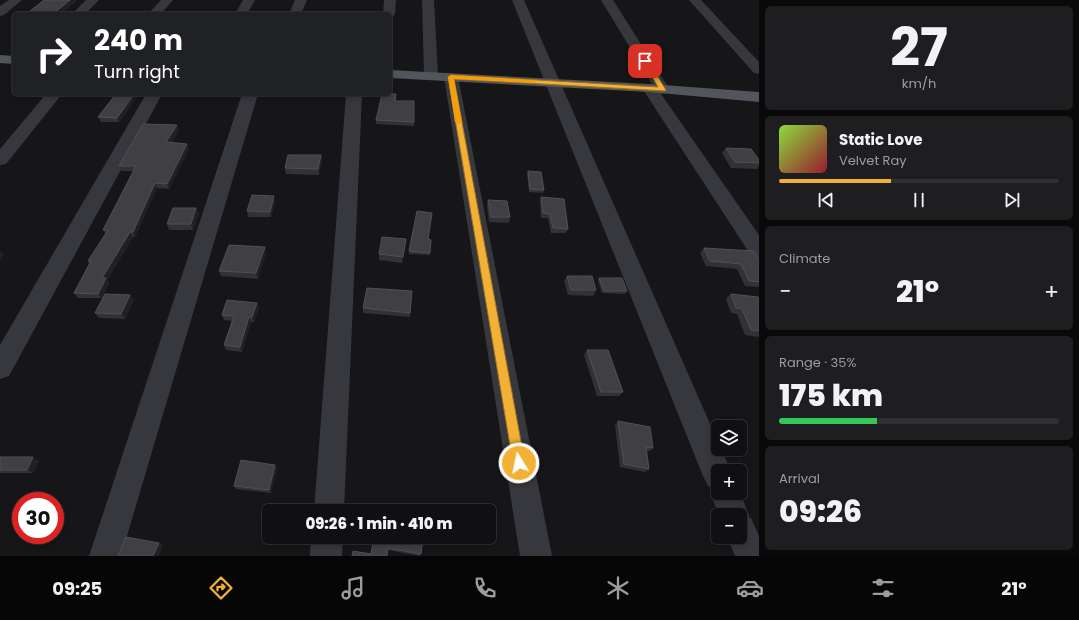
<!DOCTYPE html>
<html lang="en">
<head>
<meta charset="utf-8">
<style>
  body { margin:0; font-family:Poppins,sans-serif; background:#1e1e20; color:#f1f3f6; height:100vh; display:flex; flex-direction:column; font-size:15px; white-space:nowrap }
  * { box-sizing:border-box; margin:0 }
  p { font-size:13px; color:#9c9d9f }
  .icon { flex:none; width:22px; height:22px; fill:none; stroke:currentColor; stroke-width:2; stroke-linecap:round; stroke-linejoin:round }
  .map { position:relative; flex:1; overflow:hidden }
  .side { display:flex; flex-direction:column; gap:6px; padding:6px; background:#09090a; width:320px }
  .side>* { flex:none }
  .top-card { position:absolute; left:12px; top:12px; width:380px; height:84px; border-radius:6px; box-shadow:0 2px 6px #0003,0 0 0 1px #303032; background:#202124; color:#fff; overflow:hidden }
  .buttons { position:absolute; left:711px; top:420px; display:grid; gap:8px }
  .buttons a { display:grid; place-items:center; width:36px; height:36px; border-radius:6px; background:#101012; box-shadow:0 2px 6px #0003,0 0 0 1px #303032; font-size:20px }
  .speed { position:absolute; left:12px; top:492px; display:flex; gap:8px; font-size:20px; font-weight:700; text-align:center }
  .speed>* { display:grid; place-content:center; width:52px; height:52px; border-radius:50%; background:#101012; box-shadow:0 2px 6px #0003,0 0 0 1px #303032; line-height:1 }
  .speed .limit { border:6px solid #d22; background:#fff; color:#111 }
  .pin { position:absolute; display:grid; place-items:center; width:34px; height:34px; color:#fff; margin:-17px; border-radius:8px; box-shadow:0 2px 6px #0006 }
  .me { position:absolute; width:44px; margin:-22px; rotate:350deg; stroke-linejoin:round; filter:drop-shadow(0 0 3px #0008) }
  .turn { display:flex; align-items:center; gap:14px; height:84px; padding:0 16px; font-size:18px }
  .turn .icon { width:52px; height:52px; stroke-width:2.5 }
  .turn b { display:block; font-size:28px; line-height:34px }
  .big { font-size:30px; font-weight:800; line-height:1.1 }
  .side .card { flex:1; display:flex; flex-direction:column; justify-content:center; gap:6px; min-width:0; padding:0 14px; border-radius:6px; background:#1e1e20 }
  .side .dial { align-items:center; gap:0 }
  .dial b { font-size:52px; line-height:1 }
  .song { display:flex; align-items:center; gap:12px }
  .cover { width:48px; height:48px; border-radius:6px; background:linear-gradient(135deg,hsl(90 70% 55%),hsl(350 70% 35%)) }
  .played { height:4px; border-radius:2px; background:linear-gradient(90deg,#f2b134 40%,#303032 40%) }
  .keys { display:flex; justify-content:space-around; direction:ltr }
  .heat { display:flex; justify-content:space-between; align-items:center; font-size:22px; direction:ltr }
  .charge { height:6px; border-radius:3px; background:linear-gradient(90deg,#34c759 35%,#303032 0) }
  .trip { position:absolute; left:262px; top:504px; width:234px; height:40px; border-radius:6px; background:#101012; box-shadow:0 2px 6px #0003,0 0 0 1px #303032; font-weight:800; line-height:40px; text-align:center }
  .menu { display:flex; height:64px; justify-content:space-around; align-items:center; background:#060607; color:#9c9d9f }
  .menu .icon { width:28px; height:28px }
  .menu .on { color:#f2b134 }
  .menu b { font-size:18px; color:#f1f3f6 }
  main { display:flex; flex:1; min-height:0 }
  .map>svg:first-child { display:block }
</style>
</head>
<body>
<main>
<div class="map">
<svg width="759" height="556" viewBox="0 0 759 556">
  <rect width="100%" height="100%" fill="#161618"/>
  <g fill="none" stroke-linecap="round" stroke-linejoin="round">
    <g fill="#37383d" fill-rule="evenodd">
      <polygon points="9,0 22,0 4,15 0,16 0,6"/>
      <polygon points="86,0 99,0 85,14 72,14"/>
      <polygon points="161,0 173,0 161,14 148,14"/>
      <polygon points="243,0 255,0 247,14 235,14"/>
      <polygon points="295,0 307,0 301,14 289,14"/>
      <polygon points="384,0 396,0 395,14 393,17 390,17 390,14 383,14"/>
      <polygon points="422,0 434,0 438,75 436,78 431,79 426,78 424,75"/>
      <polygon points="512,0 524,0 718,442 718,449 721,449 731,471 718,471 718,493 740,493 749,515 749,517 751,518 759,536 759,556 735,556 727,537 740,537 740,515 719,515 710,493 712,488 708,486 703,476"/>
      <polygon points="601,0 613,0 670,90 668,93 661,94 759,235 759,259 752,257 642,88 644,85 652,84"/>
      <polygon points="689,0 701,0 759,62 759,74 754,73"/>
      <polygon points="451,73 456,74 458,77 552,556 520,556 444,77 446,74"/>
      <polygon points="46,94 62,94 6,164 0,165 0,149"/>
      <polygon points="146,94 162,94 9,376 0,379 0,345"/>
      <polygon points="242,94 258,94 121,556 89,556"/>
      <polygon points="346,94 362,94 344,511 314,511"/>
      <polygon points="311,537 343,537 342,556 310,556"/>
    </g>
    <g fill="#53555c" fill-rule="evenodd">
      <polygon points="0,55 14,56 14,64 0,63"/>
      <polygon points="390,70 649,84 759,92 759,102 649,92 390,78"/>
    </g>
  </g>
  <g fill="#323236">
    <polygon points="44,0 77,0 61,14 30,14 29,12"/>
    <polygon points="116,94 139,94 119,122 101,122 98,117"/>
    <polygon points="396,98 396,101 414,122 414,126 376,124 376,120"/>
    <polygon points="179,130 171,143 187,144 189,149 169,189 157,188 135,237 133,237 107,280 109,283 102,298 78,298 74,293 90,263 88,261 106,234 103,230 133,171 122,171 119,166"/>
    <polygon points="726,148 759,160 759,166 757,169 731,168 722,153"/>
    <polygon points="321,155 322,161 319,175 286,174 285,168"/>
    <polygon points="528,171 544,190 543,193 529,192 527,174"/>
    <polygon points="541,197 568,229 566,233 551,233 548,218 541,218 540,201"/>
    <polygon points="488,200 510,217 509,223 489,222 487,206"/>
    <polygon points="275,202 271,217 248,217 247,211"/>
    <polygon points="196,208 199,214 193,230 169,230 167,224"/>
    <polygon points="428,239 430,253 430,255 409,254 409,251"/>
    <polygon points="405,245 402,263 379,260 379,254"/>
    <polygon points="265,247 266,253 258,279 221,276 219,271"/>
    <polygon points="704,248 759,261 759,287 745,286 737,269 706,266 700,253"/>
    <polygon points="567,276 596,290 593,296 568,295 564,281"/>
    <polygon points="599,278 627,291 625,294 602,293 598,281"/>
    <polygon points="412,291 410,317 363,313 363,308"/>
    <polygon points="731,294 759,300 759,337 745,335 737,314 731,313 726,299"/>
    <polygon points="130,295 134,300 125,319 99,318 95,313"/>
    <polygon points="257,303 259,308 254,322 251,322 242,352 226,350 224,345 232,321 224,320 222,315"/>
    <polygon points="587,350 623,392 619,396 597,396 584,355"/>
    <polygon points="618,421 653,448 650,451 646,451 649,469 645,472 620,467 615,425"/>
    <polygon points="0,457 39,461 33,473 0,473"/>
    <polygon points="275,465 277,468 271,493 236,489 234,486"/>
    <polygon points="374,537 421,554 420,556 388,550 371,554"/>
  </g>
  <g fill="#212124">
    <polygon points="70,0 77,0 61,14 54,14 54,13"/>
    <polygon points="134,94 139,94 119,122 117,118"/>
    <polygon points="177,125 179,130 168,147 166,142"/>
    <polygon points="187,144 189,149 169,189 167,184"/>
    <polygon points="321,155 322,161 319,175 318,169"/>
    <polygon points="155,183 157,188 135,237 133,232"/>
    <polygon points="274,196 275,202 271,217 270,212"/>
    <polygon points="196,208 199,214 193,230 191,224"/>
    <polygon points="130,232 133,237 107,280 109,283 102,298 98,294 102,278"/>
    <polygon points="265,247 266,253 258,279 256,273"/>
    <polygon points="0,251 4,255 0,261"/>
    <polygon points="130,295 134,300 125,319 121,314"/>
    <polygon points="257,303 259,308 254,322 252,317"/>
    <polygon points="249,317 251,322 242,352 240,347"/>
    <polygon points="33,457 39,461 33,473 27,470"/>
    <polygon points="275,465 277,468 271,493 269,490"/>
    <polygon points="159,543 163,545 159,556 153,556"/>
  </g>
  <g fill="#3f3f44" stroke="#4f5156">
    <polygon points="44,0 70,0 54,13 29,12"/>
    <polygon points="243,13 263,13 262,14 243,14"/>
    <polygon points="116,94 134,94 117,118 98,117"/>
    <polygon points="382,94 396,94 395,101 414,101 414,122 376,120"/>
    <polygon points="143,124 177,125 166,142 187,144 167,184 155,183 133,232 130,232 102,278 106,278 98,294 74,293 91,261 88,261 108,230 103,230 136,166 119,166"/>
    <polygon points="726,148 751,149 759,160 759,163 735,162"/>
    <polygon points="288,155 321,155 318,169 285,168"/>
    <polygon points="528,171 541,172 544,190 530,189"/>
    <polygon points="252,195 274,196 270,212 247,211"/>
    <polygon points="541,197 564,199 568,229 553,228 550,214 543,213"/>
    <polygon points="488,200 507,201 510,217 491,217"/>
    <polygon points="173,208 196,208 191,224 167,224"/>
    <polygon points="417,211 432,213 428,239 431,240 430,253 409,251"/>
    <polygon points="382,237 406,239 403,257 379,254"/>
    <polygon points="229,245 265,247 256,273 219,271"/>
    <polygon points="704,248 754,251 759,261 759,282 749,281 741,264 710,261"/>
    <polygon points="567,276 592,276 596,290 571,290"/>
    <polygon points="599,278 622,278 627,291 604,291"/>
    <polygon points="367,288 412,291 410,313 363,308"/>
    <polygon points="105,294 130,295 121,314 95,313"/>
    <polygon points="731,294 758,297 759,300 759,331 751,330 742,309 736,308"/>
    <polygon points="227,300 257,303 252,317 249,317 240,347 224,345 234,316 222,315"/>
    <polygon points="587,350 608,350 623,392 601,392"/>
    <polygon points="618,421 650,427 653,448 646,447 649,469 624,464"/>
    <polygon points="0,457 33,457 27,470 0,470"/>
    <polygon points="241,460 275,465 269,490 234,486"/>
    <polygon points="126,537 159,543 153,556 118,556"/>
    <polygon points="374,537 423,537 421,554 388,548 387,556 352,556 353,551 371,554"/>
  </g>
  <polygon fill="#f2b134" stroke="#9d7322" points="643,60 648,61 666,90 665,91 454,79 525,463 523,468 519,469 515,468 513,463 448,77 451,75 658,87 643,61"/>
  <polygon fill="#f59e0b" points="451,75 533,80 536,82 533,83 454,79 462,122 459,124 455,122 448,77"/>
</svg>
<div class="buttons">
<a><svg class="icon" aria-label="layers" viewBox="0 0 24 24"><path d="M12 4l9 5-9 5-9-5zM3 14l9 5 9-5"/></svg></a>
<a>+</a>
<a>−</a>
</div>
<div class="speed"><div class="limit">30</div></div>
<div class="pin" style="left:645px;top:61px;background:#d93025"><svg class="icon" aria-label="arrive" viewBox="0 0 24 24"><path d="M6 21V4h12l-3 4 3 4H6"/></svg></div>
<svg class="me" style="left:519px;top:463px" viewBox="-20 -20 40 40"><circle r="17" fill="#f2b134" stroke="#fff" stroke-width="3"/><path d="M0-11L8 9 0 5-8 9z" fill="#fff"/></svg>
<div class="trip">09:26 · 1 min · 410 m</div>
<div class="top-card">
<div class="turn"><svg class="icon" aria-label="right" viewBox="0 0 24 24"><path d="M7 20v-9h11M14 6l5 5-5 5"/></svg><div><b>240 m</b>Turn right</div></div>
</div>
</div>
<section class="side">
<div class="card dial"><b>27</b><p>km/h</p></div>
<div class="card">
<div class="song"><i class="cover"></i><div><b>Static Love</b><p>Velvet Ray</p></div></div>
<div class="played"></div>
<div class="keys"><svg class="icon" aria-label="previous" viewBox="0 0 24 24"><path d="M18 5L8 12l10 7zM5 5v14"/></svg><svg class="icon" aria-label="pause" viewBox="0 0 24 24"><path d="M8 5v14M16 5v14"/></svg><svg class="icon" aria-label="next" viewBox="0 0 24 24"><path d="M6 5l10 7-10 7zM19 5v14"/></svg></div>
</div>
<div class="card"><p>Climate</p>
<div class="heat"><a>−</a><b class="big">21°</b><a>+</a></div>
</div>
<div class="card"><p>Range · 35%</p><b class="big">175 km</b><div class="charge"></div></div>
<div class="card"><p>Arrival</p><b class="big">09:26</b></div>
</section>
</main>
<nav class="menu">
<b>09:25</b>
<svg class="icon on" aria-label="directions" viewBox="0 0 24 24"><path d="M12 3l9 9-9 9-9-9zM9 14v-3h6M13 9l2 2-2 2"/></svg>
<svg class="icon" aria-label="music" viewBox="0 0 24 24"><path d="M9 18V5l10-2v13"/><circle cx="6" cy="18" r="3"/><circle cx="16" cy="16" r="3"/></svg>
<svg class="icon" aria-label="phone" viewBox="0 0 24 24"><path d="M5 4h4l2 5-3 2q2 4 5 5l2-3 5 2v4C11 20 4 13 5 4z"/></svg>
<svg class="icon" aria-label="climate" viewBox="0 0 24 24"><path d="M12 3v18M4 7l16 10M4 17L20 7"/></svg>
<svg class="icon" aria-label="car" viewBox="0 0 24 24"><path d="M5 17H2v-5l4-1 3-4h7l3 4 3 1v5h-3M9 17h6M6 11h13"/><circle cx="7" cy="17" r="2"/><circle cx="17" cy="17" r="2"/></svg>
<svg class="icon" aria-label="filters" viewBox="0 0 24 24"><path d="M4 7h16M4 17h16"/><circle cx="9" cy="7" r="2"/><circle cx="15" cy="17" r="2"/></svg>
<b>21°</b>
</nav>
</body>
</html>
